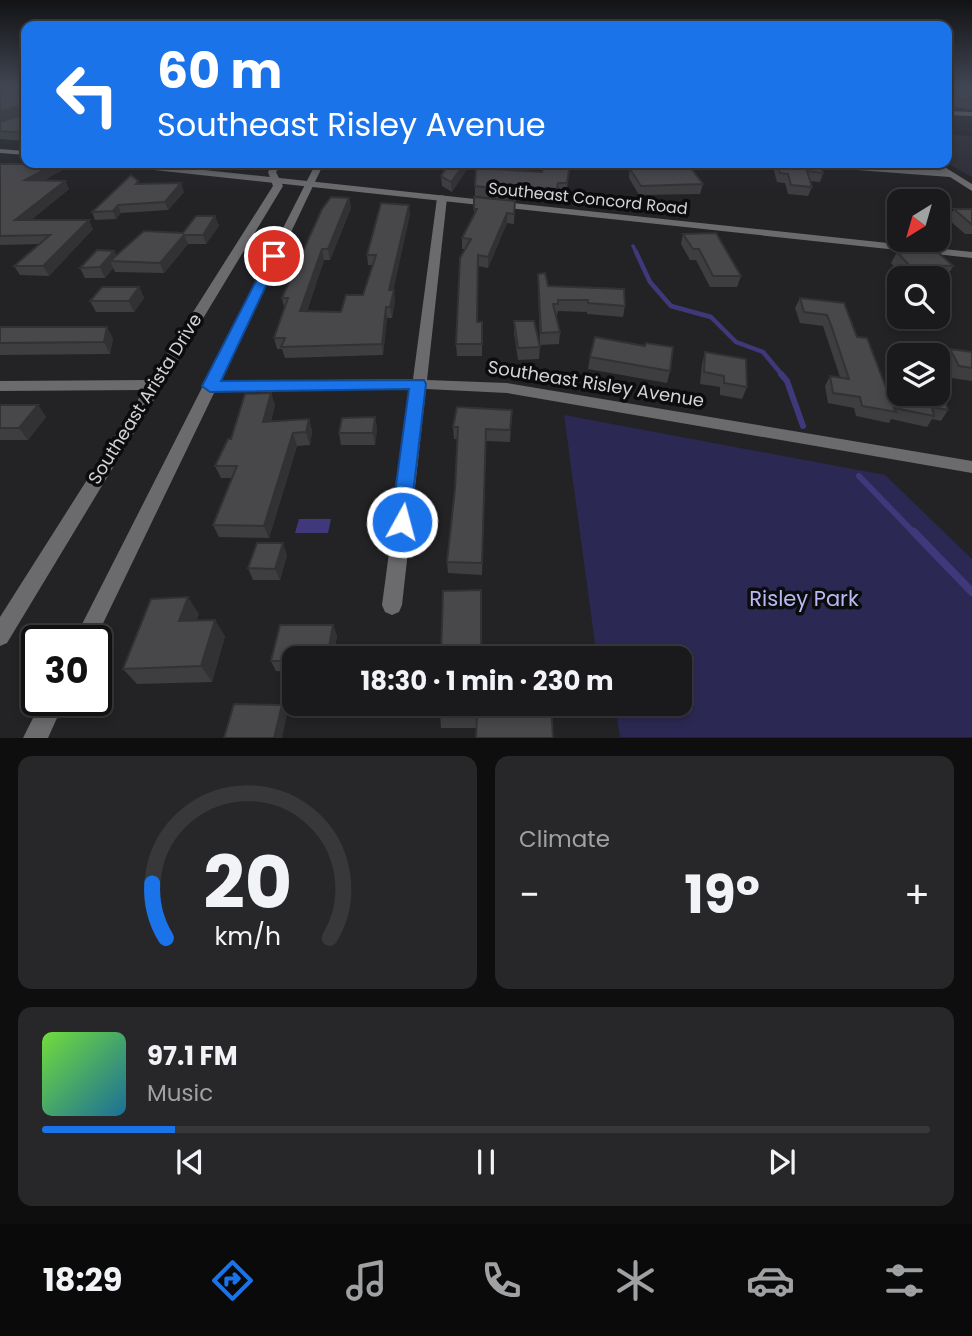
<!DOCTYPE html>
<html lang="en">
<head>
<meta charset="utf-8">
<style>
  body { margin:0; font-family:Poppins,sans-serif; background:#272729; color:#f1f3f6; height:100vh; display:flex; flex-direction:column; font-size:26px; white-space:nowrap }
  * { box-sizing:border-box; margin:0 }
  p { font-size:23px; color:#9fa1a3 }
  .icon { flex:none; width:38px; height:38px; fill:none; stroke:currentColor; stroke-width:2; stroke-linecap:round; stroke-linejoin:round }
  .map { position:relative; height:738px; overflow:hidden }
  .details { display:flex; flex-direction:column; gap:18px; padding:18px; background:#0e0e0f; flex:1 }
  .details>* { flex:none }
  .guide { position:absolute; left:21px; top:21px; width:931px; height:147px; border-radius:14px; box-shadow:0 4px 10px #0003,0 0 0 2px #38383b; background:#1a73e8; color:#fff; overflow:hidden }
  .needle { width:46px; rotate:217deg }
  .tools { position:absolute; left:887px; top:189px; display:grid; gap:14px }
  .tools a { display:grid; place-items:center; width:63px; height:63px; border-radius:14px; background:#1a1a1c; box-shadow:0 4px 10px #0003,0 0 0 2px #38383b; font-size:35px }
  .speed { position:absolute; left:21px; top:625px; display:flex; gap:14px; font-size:35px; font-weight:700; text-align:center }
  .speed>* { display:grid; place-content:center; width:91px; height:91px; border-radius:50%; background:#1a1a1c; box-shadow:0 4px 10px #0003,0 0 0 2px #38383b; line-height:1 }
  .speed .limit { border:4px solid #111; border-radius:10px; background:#fff; color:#111 }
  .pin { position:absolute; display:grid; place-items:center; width:60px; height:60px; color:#fff; margin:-30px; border:4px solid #fff; border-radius:50%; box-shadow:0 2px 7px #0007 }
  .me { position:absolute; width:77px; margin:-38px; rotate:7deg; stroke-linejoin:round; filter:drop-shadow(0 0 5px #0008) }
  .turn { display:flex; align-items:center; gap:24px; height:147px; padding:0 21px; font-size:32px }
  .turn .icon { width:91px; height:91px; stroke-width:2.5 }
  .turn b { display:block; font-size:49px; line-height:60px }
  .big { font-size:52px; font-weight:700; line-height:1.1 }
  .details .tile { flex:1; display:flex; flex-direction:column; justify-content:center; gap:10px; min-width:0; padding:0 24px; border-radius:14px; background:#272729 }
  .details .dial { align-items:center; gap:0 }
  .dial svg { height:182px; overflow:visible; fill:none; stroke:#38383b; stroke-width:7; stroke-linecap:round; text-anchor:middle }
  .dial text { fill:#f1f3f6; stroke:none }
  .song { display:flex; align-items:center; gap:21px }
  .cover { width:84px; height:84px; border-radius:10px; background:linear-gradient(135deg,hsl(100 70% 55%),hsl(200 70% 35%)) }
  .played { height:7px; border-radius:4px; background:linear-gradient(90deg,#1a73e8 15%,#38383b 15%) }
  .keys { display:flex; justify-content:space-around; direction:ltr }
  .heat { display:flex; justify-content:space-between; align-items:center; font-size:38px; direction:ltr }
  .details .tiles { flex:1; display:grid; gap:18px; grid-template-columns:1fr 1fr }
  .tile:last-child { grid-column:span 2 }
  .trip { position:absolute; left:282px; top:646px; width:410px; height:70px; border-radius:14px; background:#1a1a1c; box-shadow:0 4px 10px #0003,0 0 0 2px #38383b; font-weight:700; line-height:70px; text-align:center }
  .dock { display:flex; height:112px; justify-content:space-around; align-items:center; background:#0a0a0b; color:#9fa1a3 }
  .dock .icon { width:49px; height:49px }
  .dock .selected { color:#1a73e8 }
  .dock b { font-size:32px; color:#f1f3f6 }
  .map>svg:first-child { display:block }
</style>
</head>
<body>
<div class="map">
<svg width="972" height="738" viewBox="0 0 972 738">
  <rect width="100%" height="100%" fill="#232326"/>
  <polygon fill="#2d2d35" points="947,134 972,136 972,177 947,163"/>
  <polygon fill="#2b2853" points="564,415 885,475 972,559 972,737 620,737 616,710 605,710 604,704 679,704 679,658 597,658"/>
  <polygon fill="#3f397b" points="299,519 331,519 328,533 295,533"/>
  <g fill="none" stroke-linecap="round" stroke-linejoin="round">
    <polyline stroke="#3f397b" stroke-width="3.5" points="633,246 637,254"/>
    <polyline stroke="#3f397b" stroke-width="4.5" points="636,252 650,282 671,306 711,317 736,342 763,352 783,376"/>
    <g stroke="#3f397b" stroke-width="6">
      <polyline points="781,374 787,381 803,426"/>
      <polyline points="859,476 915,534"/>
    </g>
    <polyline stroke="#3f397b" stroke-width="8" points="914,532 972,592"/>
    <g fill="#6b6b6d" fill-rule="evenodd">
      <polygon points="947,111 972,112 972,116 947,115"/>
      <polygon points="274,163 282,163 276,172 283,186 7,643 0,646 0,617 144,390 0,391 0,381 150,380 273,186 268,172"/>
      <polygon points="316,163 324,163 220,381 413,379 437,198 442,195 447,198 427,380 507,383 972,461 972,473 507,393 426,389 402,605 399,612 392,615 385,612 382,605 411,389 215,391 95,640 74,640"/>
      <polygon points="800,163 835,163 950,171 954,174 950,177 804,166"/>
      <polygon points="42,700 65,700 48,738 23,738"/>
    </g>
    <g fill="#6b6b6d" fill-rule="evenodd">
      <polygon points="0,149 26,151 26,155 0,153"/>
      <polygon points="113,163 139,163 972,252 972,258 117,166"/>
      <polygon points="928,163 938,163 972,184 972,191"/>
    </g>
  </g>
  <g fill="#3e3e40">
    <polygon points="26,86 26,141 0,139 0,122 23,114 0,121"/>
    <polygon points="947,86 972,86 972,110 947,105"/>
    <polygon points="471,163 452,192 442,186 441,176"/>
    <polygon points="571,163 566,193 558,192 556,199 516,197 516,201 475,196 475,186 542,172"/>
    <polygon points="630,163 687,163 703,184 700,194 639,195 629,178"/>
    <polygon points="708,163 735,163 734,169 709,166"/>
    <polygon points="774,163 819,163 823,173 820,182 810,181 812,187 808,196 788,194 785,183 777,182 773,167"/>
    <polygon points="0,164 66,168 44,180 65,181 69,189 31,220 93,229 49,276 20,275 14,266 39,244 0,245"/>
    <polygon points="138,181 139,184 184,192 168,210 121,213 116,219 95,220 92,212"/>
    <polygon points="474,197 515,201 514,224 507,223 488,268 478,266 477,322 482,322 482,356 457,356 456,344 465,249 462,249 462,238 474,215"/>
    <polygon points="349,198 351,208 330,260 324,260 307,311 341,312 363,295 373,265 368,265 367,255 410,214 393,290 395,301 392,318 387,318 383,355 285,358 282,349 277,349 274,338 284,307 282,298"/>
    <polygon points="954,209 972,209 972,234 965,234 948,219"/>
    <polygon points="215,216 219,226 206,244 188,244 164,273 115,272 113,268 105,278 85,278 80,268 114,251 117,256 183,233"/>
    <polygon points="683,234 741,276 737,287 710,287 696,260 690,260 681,244"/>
    <polygon points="897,252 953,266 947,277 903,276 891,263"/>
    <polygon points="538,274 548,286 625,306 623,317 587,314 587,312 558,311 557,315 556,315 560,332 559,344 540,345 538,285"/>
    <polygon points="139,287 144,298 134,312 96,312 90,301"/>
    <polygon points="800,298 844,303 857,337 885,385 948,410 941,421 932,419 927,427 891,419 889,423 856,416 854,408 828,403 825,386 830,376 840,377 823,326 800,323 795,308"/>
    <polygon points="514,321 540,347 539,359 518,360 514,333"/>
    <polygon points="0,329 113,338 110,354 0,355"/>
    <polygon points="950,349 972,352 972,381 951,378 943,361"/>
    <polygon points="705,352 747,387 742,399 720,395 720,387 700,384 702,364"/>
    <polygon points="590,357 670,371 667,383 588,369"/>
    <polygon points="271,393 275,405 271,421 309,419 312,431 310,445 297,446 269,538 219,537 213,525 232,478 221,478 215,466 231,439"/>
    <polygon points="0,405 38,405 46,417 28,440 0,440"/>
    <polygon points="512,410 510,442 486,441 482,575 448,573 447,562 455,489 457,439 454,439 453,427"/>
    <polygon points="375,417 377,429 375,445 341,445 339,433"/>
    <polygon points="287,555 280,580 253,580 248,568"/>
    <polygon points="199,614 196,621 225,636 212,682 137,684 123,669"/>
    <polygon points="333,625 337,636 333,658 294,658 294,672 276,671 271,661"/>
    <polygon points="440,704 553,738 476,728 441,728 440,714"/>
  </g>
  <g fill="#323234">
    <polygon points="22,105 25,112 0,121 0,112"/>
    <polygon points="57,163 63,163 66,168 30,188 25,180"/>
    <polygon points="465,163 471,163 452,192 451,182"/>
    <polygon points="65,181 69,189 20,229 15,220"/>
    <polygon points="181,183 184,192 168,210 165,202"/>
    <polygon points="349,198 351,208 330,260 328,249"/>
    <polygon points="118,205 121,213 116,219 113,211"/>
    <polygon points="409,205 410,214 391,301 389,290"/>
    <polygon points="507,213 507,223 488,268 488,257"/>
    <polygon points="215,216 219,226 206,244 203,235"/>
    <polygon points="89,220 93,229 49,276 43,266"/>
    <polygon points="184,235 188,244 164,273 160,263"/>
    <polygon points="322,249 324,260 303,323 300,311"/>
    <polygon points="114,251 119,261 110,261 113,268 105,278 100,267"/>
    <polygon points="139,287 144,298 134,312 129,301"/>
    <polygon points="394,290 395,301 392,318 390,307"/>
    <polygon points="386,307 387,318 383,355 382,344"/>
    <polygon points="107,327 113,338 110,354 104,342"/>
    <polygon points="271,393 275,405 267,434 263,422"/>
    <polygon points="38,405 46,417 28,440 19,428"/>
    <polygon points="375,417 377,429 375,445 373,433"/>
    <polygon points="309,419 312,431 310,445 306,432"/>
    <polygon points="293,433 297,446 269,538 264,526"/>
    <polygon points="283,543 287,555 280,580 275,569"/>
    <polygon points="188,597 199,614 191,637 179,621"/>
    <polygon points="215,620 225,636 212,682 201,666"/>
    <polygon points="333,625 337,636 333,658 327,658"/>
    <polygon points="282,705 287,715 282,738 274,738"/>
  </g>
  <g fill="#48484b" stroke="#323234" stroke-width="2">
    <polygon points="0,86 26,86 26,133 0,131 0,122 23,114 25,107 22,105 0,112"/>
    <polygon points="947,86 972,86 972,101 947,96"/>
    <polygon points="28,163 57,163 25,180 65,181 15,220 89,220 43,266 14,266 50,235 0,236 0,164 25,164"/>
    <polygon points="449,163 465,163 451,182 441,176"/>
    <polygon points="544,163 570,163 567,183 558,183 557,189 517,187 516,191 475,186 476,168 542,172"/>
    <polygon points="631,163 687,163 703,184 641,186 630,169"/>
    <polygon points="777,163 819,163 823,173 807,171 812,187 791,185 788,174 780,173"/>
    <polygon points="131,175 138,181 136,184 181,183 165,202 118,205 113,211 92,212"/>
    <polygon points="331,197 349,198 328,249 322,249 300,311 341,312 346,295 363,295 376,255 367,255 381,203 409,205 389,290 394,290 390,307 386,307 382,344 281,347 285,338 274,338 288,298 282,298 322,209"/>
    <polygon points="474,197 515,201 514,214 507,213 488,257 478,255 477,322 482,322 482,344 456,344 460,258 471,239 462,238 477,209 474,209"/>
    <polygon points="954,209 972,209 972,224 971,224"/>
    <polygon points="196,216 215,216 203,235 184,235 160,263 110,261 144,231 183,233"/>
    <polygon points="716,233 741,276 713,276 699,249 693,249 683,234"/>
    <polygon points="97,250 114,251 100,267 80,268"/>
    <polygon points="897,252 939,253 953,266 909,265"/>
    <polygon points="545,273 548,286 624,289 625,306 588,303 588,300 558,300 558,304 553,304 560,332 541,333 538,274"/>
    <polygon points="102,287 139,287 129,301 90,301"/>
    <polygon points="800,298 844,303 857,337 867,338 885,385 900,387 900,394 938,394 938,384 940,384 948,410 932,407 934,416 894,408 896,412 862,406 860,397 833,393 830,376 849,379 831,325 827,315 804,312"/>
    <polygon points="514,321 534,321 540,347 518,348"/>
    <polygon points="1,327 107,327 104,342 0,343 0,329"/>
    <polygon points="595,337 645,346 646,343 673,347 670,371 590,357"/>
    <polygon points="950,349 972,352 972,368 959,366"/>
    <polygon points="705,352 746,359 747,387 724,383 724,376 704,372"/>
    <polygon points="271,393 263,422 309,419 306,432 293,433 264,526 213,525 237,466 215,466 228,439 231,439 245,394"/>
    <polygon points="0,405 38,405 19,428 0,428"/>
    <polygon points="457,407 512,410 510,430 486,429 482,563 447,562 455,489 458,427 453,427"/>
    <polygon points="375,417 373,433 339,433 342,418"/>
    <polygon points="257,543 283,543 275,569 248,568"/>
    <polygon points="481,590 481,658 441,658 443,591"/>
    <polygon points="188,597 179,621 215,620 201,666 123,669 151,599"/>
    <polygon points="280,625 333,625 327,658 294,658 294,661 271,661"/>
    <polygon points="234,704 282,705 274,738 224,738"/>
    <polygon points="440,704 551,704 553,738 476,738 477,715 440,714"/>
  </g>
  <linearGradient id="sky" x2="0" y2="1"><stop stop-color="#131315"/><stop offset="0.45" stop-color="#3f4552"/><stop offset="1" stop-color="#3f4552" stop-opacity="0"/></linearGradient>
  <rect width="972" height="190" fill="url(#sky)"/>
  <polygon fill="#1a73e8" stroke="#114b97" stroke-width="2" points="270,254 280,256 221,381 424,380 426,384 409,528 402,531 394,528 391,522 409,389 210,392 202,386"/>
  <g text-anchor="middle" stroke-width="7" stroke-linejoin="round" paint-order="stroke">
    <g font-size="16" fill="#d3d3d5" stroke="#0c0c0e">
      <text transform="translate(588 198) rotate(6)" y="6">Southeast Concord Road</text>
    </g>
    <g font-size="18" fill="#d3d3d5" stroke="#0c0c0e">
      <text transform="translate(596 384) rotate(9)" y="6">Southeast Risley Avenue</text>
      <text transform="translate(145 399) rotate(-58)" y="6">Southeast Arista Drive</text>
    </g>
    <g font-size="21" fill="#b9b9f4" stroke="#0c0c0e">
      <text x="804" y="606">Risley Park</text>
    </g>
  </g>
</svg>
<div class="tools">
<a><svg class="needle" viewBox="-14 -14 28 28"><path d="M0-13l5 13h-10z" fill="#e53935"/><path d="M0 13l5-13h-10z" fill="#9fa1a3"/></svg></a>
<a><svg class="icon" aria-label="search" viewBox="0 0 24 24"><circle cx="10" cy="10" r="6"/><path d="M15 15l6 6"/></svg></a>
<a><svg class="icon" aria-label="layers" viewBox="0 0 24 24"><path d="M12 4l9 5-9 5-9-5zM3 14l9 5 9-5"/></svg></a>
</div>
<div class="speed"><div class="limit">30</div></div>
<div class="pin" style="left:274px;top:256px;background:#d93025"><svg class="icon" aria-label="arrive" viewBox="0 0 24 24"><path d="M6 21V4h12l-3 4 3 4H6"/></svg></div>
<svg class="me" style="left:402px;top:522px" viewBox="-20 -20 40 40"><circle r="17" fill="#1a73e8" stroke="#fff" stroke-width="3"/><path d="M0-11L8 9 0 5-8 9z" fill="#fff"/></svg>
<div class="trip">18:30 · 1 min · 230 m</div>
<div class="guide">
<div class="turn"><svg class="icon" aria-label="left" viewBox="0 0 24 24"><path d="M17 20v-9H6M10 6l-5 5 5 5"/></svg><div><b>60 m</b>Southeast Risley Avenue</div></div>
</div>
</div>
<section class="details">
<div class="tiles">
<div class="tile dial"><svg viewBox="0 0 100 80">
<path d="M14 69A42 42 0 1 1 86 69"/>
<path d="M14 69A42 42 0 0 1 8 45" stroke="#1a73e8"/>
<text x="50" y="56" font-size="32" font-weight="700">20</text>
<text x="50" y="72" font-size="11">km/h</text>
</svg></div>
<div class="tile"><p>Climate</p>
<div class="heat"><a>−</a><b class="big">19°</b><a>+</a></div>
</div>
<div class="tile">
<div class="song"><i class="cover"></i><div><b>97.1 FM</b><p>Music</p></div></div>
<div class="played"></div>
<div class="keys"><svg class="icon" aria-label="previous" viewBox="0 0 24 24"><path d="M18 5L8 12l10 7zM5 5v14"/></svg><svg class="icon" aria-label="pause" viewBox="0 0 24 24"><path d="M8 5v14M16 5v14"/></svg><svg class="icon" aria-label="next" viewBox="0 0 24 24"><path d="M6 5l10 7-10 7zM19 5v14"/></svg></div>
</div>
</div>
</section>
<nav class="dock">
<b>18:29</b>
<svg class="icon selected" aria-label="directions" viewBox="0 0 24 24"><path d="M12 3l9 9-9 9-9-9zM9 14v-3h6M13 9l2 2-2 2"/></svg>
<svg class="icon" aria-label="music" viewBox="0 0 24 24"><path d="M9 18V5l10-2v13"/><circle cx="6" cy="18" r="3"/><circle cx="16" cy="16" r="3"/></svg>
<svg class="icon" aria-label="phone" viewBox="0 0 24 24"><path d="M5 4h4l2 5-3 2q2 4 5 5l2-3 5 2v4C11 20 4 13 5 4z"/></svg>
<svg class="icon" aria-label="climate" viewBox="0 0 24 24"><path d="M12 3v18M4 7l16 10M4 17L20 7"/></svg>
<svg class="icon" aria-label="car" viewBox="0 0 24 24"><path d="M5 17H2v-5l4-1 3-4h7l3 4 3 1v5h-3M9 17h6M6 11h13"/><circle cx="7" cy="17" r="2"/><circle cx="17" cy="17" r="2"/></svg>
<svg class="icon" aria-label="filters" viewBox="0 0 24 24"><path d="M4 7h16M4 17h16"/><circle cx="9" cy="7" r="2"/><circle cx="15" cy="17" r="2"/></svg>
</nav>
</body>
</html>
